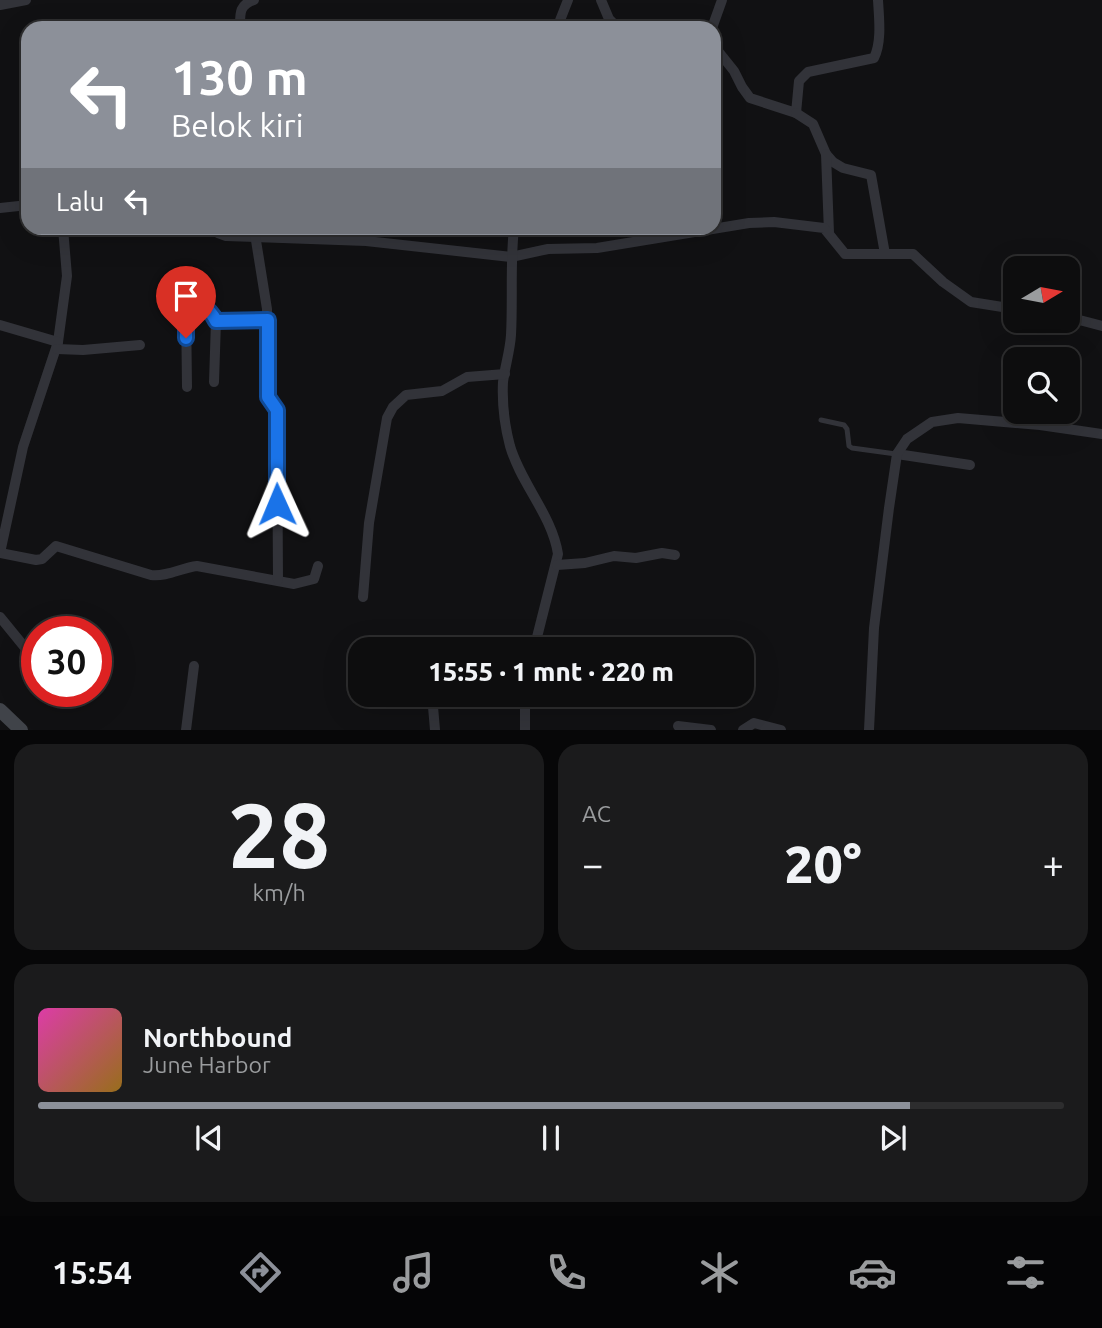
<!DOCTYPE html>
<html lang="id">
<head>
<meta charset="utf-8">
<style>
  body { margin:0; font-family:Ubuntu,sans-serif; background:#1b1b1c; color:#f1f3f6; height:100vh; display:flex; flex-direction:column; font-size:26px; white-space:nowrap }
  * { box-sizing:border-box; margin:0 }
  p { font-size:23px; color:#9a9c9e }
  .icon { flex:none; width:38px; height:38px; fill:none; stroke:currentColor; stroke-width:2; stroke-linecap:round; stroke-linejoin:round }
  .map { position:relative; height:730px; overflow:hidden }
  .details { display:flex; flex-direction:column; gap:14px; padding:14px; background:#070708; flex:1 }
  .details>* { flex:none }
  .top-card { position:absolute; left:21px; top:21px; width:700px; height:214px; border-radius:21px; box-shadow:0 7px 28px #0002,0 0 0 2px #2d2d2e; background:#8c9099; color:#fff; overflow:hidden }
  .needle { width:46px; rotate:80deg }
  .buttons { position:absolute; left:1003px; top:256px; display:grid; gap:14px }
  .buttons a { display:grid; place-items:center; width:77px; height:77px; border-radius:14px; background:#0d0d0e; box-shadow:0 7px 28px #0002,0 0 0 2px #2d2d2e; font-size:35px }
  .speed { position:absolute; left:21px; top:616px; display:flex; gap:14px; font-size:35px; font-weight:700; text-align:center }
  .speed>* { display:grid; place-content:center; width:91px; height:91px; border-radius:50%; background:#0d0d0e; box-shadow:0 7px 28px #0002,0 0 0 2px #2d2d2e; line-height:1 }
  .speed .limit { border:10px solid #d22; background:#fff; color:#111 }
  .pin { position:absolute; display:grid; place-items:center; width:60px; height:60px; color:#fff; margin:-72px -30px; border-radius:50% 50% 50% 0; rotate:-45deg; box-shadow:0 0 7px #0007 }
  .pin .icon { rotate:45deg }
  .me { position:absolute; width:77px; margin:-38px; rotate:359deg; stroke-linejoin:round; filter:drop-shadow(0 0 5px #0008) }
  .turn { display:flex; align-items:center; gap:24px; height:147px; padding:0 35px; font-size:32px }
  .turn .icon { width:91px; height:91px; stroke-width:2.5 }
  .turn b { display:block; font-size:49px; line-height:60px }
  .then { display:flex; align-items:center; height:66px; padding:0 35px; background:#0003; gap:14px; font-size:26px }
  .big { font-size:52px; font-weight:800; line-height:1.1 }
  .details .tile { flex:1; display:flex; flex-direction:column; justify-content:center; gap:10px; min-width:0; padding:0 24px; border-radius:21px; background:#1b1b1c }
  .details .dial { align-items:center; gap:0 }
  .dial b { font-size:91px; line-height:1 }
  .song { display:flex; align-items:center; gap:21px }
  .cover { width:84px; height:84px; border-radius:10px; background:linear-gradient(135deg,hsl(320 70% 55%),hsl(40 70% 35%)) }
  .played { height:7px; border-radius:4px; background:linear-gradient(90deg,#8c9099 85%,#2d2d2e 85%) }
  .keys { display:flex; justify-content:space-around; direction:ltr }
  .heat { display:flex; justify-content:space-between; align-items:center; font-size:38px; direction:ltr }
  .details .tiles { flex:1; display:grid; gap:14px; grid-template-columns:1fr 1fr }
  .tile:last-child { grid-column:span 2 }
  .trip { position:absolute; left:348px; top:637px; width:406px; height:70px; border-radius:21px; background:#0d0d0e; box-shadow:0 7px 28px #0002,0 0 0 2px #2d2d2e; font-weight:800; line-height:70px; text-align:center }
  .menu { display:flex; height:112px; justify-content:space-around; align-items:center; background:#050506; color:#9a9c9e }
  .menu .icon { width:49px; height:49px }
  .menu .selected { color:#8c9099 }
  .menu b { font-size:32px; color:#f1f3f6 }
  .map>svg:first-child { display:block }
</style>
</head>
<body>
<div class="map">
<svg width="1102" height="730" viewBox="0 0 1102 730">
  <rect width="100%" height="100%" fill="#111113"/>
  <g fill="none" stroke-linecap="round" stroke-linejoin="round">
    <polyline stroke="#323339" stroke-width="5" points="821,420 844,425 847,429 849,446 852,448 896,454"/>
    <g stroke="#323339" stroke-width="10">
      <polyline points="601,0 609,19 618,28"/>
      <polyline points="0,5 26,0"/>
      <path d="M 240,28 C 240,13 239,5 254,0"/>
      <polyline points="557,28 568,0"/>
      <polyline points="712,28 722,0"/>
      <path d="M 714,46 L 734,71 L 742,87 L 750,98 L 796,113 L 799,81 L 808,72 L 874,58 C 882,42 879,18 878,0"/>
      <polyline points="796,113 813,124 826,154 833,162 843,168 871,175 885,254"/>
      <polyline points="826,154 829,233"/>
      <polyline points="0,208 28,205"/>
      <path d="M 63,228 L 67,276 L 58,342 L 23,447 L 0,553 L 36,560 L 42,559 L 56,546 L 151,575 C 167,577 181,568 197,566 L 294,584 L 314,579 L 318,566"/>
      <polyline points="213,228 218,233 226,236 366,241 511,257 548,249 597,248 749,223 774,222 824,228 845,254 913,254 943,282 971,302 1015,309"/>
      <polyline points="254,228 267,309 268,397 277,410 278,580"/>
      <path d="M 514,228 C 510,263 513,299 511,335 C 510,351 505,366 503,382 C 502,402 505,427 510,446 C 521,484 552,515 558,554 L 534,649"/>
      <polyline points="1068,317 1102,326"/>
      <polyline points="0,325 58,342"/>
      <polyline points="57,349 83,350 140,345"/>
      <polyline points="214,382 216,321 268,320"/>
      <path d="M 187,387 L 186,306 C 199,300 210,309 216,321"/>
      <polyline points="897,454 970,465"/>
      <polyline points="557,565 585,563 614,556 636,558 662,553 675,555"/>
      <polyline points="363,597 369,523 387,418 393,407 406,395 442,391 467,377 505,374"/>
      <polyline points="0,617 31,655 37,659"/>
      <polyline points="96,659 108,659"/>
      <polyline points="432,695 435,730"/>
      <polyline points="678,726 711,730"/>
      <polyline points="186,730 194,666"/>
      <polyline points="525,730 525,695"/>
      <polyline points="743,730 754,723 781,730"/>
      <polyline points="869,730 874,628 889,508 897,454 907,439 932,422 958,418 1040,425 1102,434"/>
    </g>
    <polyline stroke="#404349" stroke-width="14" points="0,710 21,730"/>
  </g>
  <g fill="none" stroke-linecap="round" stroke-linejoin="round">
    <g stroke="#114b97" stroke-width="18">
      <path id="route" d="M 186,338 L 186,306 C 199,300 210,309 216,321 L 268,320 L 268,397 L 277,410 L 277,504"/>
    </g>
    <use href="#route" stroke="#1a73e8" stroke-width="12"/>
  </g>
</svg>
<div class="buttons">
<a><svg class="needle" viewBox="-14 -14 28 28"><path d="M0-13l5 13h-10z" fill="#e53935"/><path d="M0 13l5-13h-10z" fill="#9a9c9e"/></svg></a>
<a><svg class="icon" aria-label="search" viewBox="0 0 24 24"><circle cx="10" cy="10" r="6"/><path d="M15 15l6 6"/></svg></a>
</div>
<div class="speed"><div class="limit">30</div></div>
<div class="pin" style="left:186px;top:338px;background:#d93025"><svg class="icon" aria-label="arrive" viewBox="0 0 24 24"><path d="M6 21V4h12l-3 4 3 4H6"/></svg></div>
<svg class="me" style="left:277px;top:504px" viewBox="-20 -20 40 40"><path d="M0-17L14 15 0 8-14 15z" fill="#1a73e8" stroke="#fff" stroke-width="4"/></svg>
<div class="trip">15:55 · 1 mnt · 220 m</div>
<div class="top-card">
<div class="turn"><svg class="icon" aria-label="left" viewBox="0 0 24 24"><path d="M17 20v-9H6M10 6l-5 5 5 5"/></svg><div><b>130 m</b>Belok kiri</div></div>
<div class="then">Lalu<svg class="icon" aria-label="left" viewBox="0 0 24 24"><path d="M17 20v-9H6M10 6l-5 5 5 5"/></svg></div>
</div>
</div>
<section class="details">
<div class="tiles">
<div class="tile dial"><b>28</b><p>km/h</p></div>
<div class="tile"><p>AC</p>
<div class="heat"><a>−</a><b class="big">20°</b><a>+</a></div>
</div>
<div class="tile">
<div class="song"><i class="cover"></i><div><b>Northbound</b><p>June Harbor</p></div></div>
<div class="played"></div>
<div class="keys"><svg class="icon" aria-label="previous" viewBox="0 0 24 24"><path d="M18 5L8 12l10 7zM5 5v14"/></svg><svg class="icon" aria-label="pause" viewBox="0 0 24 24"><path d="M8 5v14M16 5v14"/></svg><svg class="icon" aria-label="next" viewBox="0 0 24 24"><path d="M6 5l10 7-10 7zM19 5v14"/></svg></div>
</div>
</div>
</section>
<nav class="menu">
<b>15:54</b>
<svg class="icon selected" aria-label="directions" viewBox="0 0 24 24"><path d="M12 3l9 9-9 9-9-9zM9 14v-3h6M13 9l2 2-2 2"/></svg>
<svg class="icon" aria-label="music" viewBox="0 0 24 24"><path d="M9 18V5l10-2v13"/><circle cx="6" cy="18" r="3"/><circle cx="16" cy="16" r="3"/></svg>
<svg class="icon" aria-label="phone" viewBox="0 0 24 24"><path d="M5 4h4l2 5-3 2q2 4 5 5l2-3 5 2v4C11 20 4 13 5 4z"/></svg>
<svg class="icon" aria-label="climate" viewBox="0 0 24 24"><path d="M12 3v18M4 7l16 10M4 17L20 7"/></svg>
<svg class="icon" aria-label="car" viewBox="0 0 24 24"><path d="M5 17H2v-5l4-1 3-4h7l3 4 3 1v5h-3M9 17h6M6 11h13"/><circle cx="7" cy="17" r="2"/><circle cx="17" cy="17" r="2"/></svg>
<svg class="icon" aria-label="filters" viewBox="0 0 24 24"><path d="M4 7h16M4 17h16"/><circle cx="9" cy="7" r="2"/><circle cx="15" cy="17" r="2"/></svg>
</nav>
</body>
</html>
